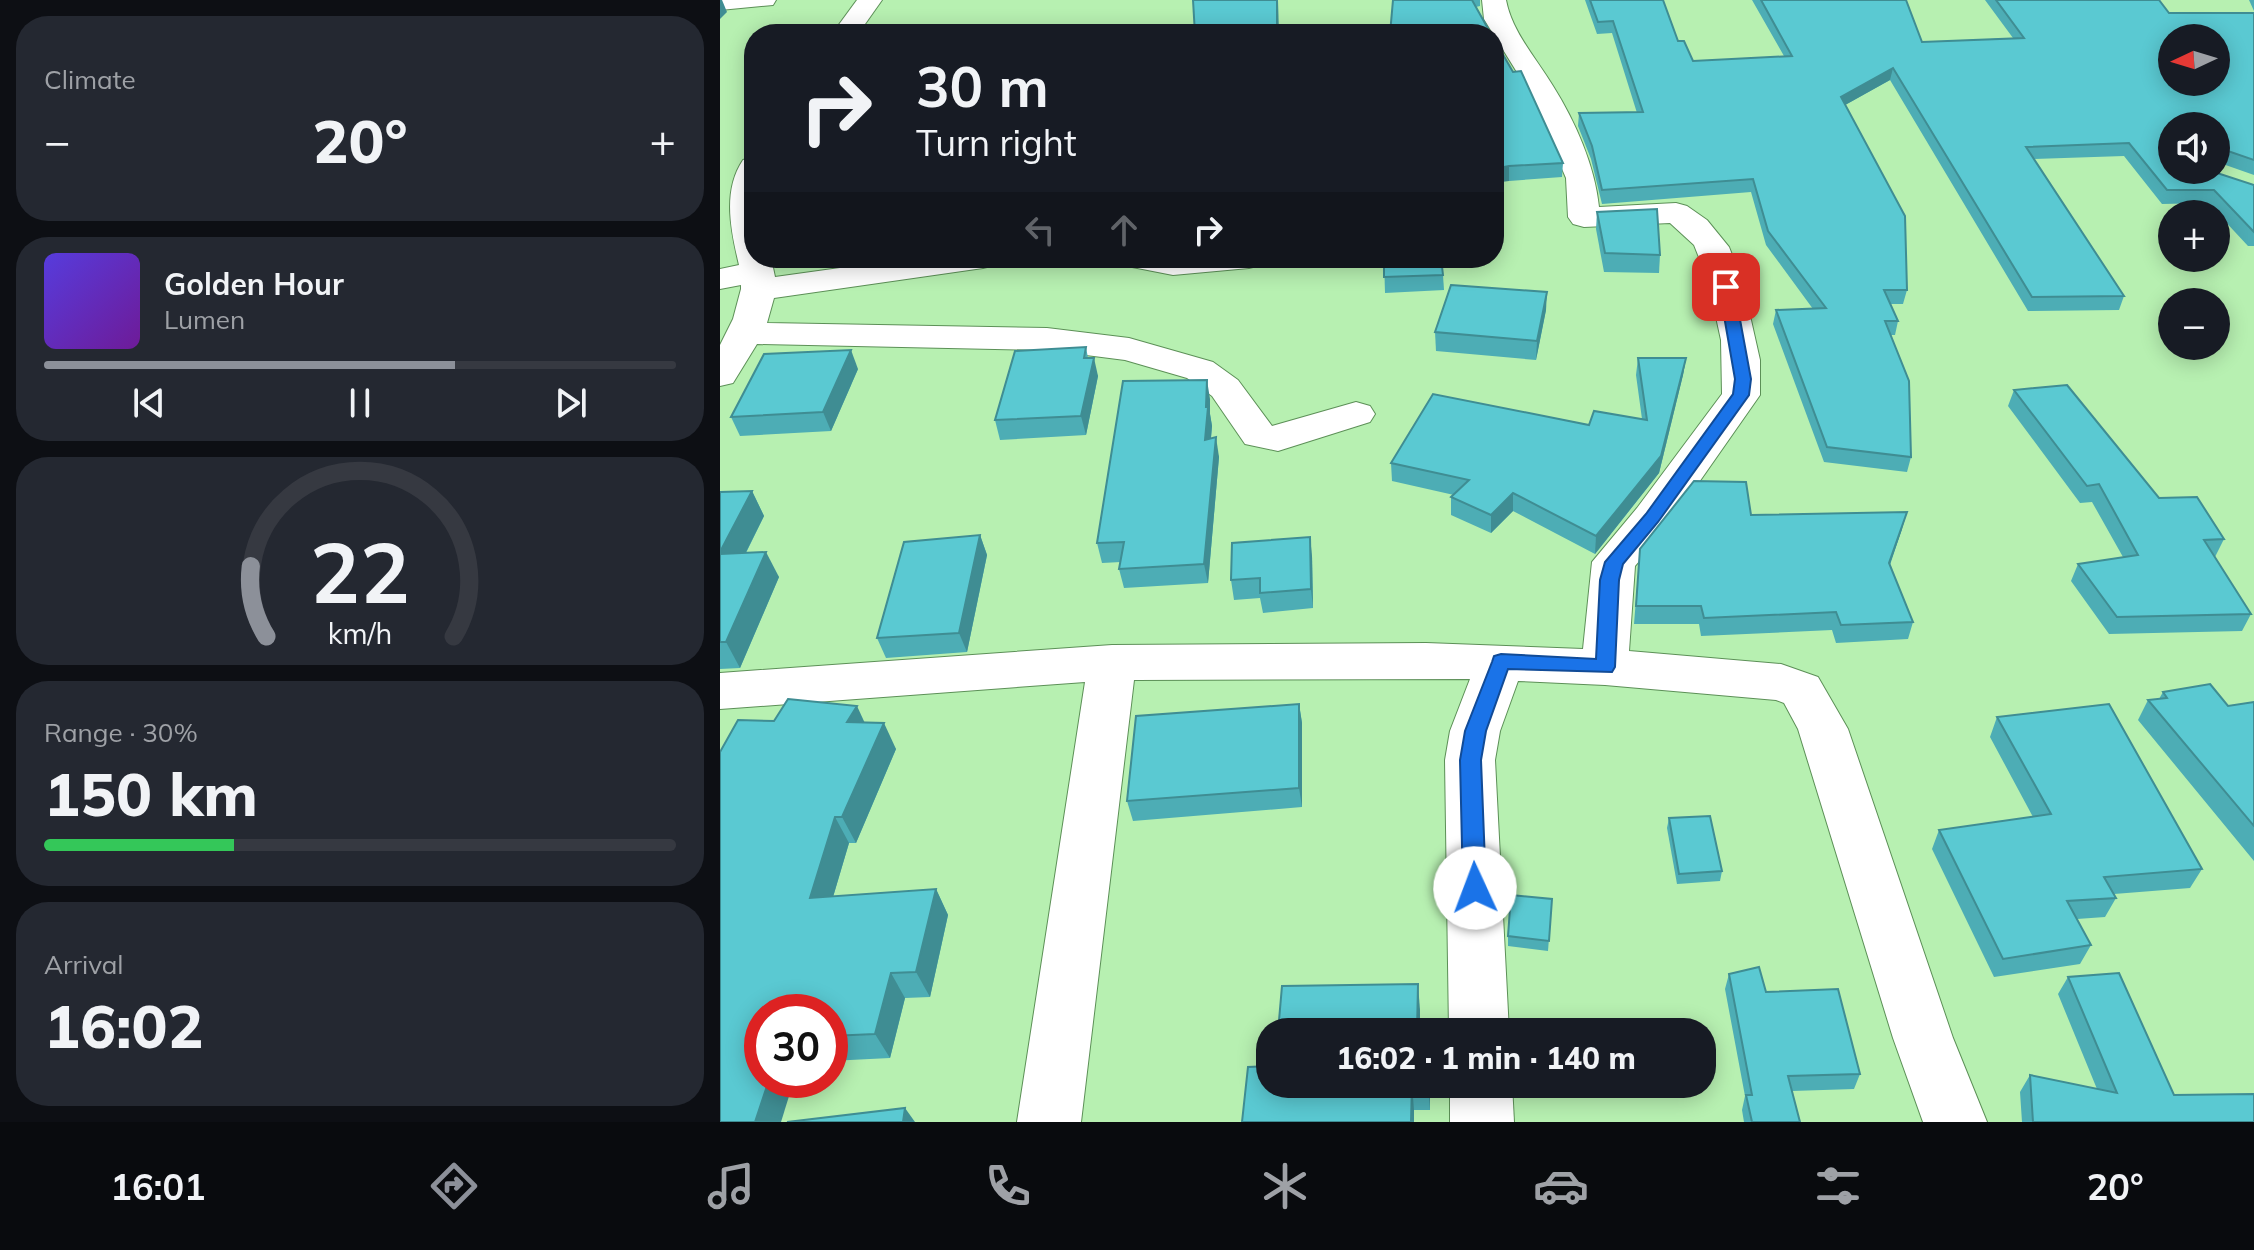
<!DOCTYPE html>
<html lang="en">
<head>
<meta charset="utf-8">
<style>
  body { margin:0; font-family:Mulish,sans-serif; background:#242831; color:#f1f3f6; height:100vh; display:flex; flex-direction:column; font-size:30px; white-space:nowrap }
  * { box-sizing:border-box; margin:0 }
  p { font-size:26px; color:#9ea1a6 }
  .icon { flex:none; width:44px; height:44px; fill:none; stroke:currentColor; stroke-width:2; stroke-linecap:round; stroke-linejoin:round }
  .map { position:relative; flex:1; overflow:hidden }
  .drawer { display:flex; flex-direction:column; gap:16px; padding:16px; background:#0d0f14; width:720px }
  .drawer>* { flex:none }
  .guide { position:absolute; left:24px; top:24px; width:760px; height:244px; border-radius:32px; box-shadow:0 4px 20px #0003; background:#171b24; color:#f1f3f6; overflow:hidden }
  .needle { width:52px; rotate:266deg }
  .tools { position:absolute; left:1438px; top:24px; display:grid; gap:16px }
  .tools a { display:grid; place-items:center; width:72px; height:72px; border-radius:50%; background:#171b24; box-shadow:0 4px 20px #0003; font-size:40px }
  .speed { position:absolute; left:24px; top:994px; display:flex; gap:16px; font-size:40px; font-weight:700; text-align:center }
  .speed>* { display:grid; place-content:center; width:104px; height:104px; border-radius:50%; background:#171b24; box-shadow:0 4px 20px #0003; line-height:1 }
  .speed .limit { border:12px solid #d22; background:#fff; color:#111 }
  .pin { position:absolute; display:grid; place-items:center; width:68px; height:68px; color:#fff; margin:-34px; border-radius:16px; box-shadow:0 4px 12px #0006 }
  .me { position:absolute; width:88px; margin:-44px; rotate:358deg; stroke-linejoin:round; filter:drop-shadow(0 0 6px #0008) }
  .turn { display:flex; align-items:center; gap:28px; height:168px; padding:0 40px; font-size:36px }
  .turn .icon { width:104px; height:104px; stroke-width:2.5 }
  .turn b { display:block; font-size:56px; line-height:68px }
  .lanes { display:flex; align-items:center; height:76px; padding:0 40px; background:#0003; justify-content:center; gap:40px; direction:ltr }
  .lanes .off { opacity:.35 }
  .big { font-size:60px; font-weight:800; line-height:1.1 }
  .drawer .card { flex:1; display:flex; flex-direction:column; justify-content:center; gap:12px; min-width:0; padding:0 28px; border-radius:32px; background:#242831 }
  .drawer .dial { align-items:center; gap:0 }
  .dial svg { height:208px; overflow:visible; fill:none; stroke:#363941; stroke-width:7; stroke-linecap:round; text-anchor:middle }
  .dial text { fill:#f1f3f6; stroke:none }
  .song { display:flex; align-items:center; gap:24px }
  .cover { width:96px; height:96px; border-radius:12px; background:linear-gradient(135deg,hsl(250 70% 55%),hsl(280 70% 35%)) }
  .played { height:8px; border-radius:4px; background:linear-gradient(90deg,#8c9099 65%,#363941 65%) }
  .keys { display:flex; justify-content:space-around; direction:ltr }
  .heat { display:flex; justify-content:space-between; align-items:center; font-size:44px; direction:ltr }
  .charge { height:12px; border-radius:6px; background:linear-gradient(90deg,#34c759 30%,#363941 0) }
  .trip { position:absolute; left:536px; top:1018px; width:460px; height:80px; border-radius:32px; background:#171b24; box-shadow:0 4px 20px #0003; font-weight:800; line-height:80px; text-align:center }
  .tabs { display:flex; height:128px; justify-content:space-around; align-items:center; background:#090b0e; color:#9ea1a6 }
  .tabs .icon { width:56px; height:56px }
  .tabs .on { color:#8c9099 }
  .tabs b { font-size:36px; color:#f1f3f6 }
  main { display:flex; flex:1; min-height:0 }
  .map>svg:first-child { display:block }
</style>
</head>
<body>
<main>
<section class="drawer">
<div class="card"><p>Climate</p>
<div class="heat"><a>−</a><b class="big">20°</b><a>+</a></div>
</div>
<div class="card">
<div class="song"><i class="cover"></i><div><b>Golden Hour</b><p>Lumen</p></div></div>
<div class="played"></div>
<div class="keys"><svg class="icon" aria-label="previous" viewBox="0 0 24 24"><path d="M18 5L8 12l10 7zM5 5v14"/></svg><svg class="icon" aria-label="pause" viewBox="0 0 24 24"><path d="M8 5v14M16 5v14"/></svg><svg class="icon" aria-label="next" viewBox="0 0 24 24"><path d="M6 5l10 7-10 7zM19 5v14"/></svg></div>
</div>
<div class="card dial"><svg viewBox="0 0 100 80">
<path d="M14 69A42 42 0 1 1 86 69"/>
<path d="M14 69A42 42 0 0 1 8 42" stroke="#8c9099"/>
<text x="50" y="56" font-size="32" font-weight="700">22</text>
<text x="50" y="72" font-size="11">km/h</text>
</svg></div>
<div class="card"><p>Range · 30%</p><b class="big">150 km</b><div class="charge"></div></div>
<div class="card"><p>Arrival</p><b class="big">16:02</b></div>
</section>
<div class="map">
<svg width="1534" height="1122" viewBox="0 0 1534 1122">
  <rect width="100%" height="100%" fill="#b7f0b1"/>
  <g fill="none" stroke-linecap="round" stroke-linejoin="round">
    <g stroke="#5c9057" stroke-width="2">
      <g id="street">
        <polygon points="0,0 56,0 53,5 0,10"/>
        <polygon points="137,0 162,0 138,34 112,34"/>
        <path d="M 762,0 L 786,0 C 792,32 816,58 833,86 C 855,121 875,166 879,207 L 956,203 L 967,206 L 987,220 L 1009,247 L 1022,280 L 1040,360 L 1040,395 L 947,528 L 915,566 L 909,651 L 1061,664 L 1098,677 L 1128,729 L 1233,1038 L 1267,1122 L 1203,1122 L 1173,1038 L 1078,729 L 1064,703 L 1056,700 L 885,685 L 798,681 L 780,731 L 775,760 L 789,1032 L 729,1032 L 725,760 L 730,731 L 750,679 L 414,680 L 361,1122 L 297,1122 L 365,682 L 0,709 L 0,673 L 392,645 L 706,643 L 863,649 L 872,562 L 917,508 L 1002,394 L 1001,340 L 988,280 L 974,245 L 950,223 L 864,227 L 853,224 L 848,217 L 846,178 L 808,90 L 764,19 Z"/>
        <path d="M 34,157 L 34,258 L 51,258 L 55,277 L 192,258 L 280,258 L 275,265 L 263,268 L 54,298 L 47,323 L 327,328 L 409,338 L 493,362 L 518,380 L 552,426 L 636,402 L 650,406 L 655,414 L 650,422 L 558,451 L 525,444 L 492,396 L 467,378 L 405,360 L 327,350 L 37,344 L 13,383 L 0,386 L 0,345 L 13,319 L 21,289 L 21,285 L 0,289 L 0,269 L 19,265 C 11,231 2,191 23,160 Z"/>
        <polygon points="397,258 546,258 541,265 529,268 453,275 402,265"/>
        <polygon points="730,1084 792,1084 794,1122 730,1122"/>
      </g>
    </g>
    <use href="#street" fill="#fff" fill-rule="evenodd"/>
  </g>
  <g fill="#4dadb5">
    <polygon points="673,0 760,0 760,6 756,7"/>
    <polygon points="865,0 943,0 958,41 973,61 1064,56 1032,0 1186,0 1202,42 1293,38 1265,0 1439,0 1449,13 1534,13 1534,175 1497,162 1496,163 1496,126 1452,170 1534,185 1534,246 1528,246 1488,203 1442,204 1404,156 1314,159 1404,296 1399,310 1308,311 1170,80 1125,105 1187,290 1183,304 1170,304 1178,321 1175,335 1171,335 1191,457 1187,472 1104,462 1053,324 1056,310 1093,309 1046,245 1031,192 882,204 871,159 858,126 859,113 917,113 892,33 877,34"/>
    <polygon points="1529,0 1534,0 1534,11"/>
    <polygon points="774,39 843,163 842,177 789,181"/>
    <polygon points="877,212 940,255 939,273 884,272 876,229"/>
    <polygon points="664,258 723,275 724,290 665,293"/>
    <polygon points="826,310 816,360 716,351 715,332"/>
    <polygon points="366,347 368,358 378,376 366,435 280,440 275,420"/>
    <polygon points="918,358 966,358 963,375 939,473 875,554 793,511 771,533 731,515 731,497 734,495 672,481 671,463 869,425 922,419 916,375"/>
    <polygon points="138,369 111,431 20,436 11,417"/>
    <polygon points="1294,390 1439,498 1504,539 1495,557 1531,614 1522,631 1389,634 1351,581 1358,564 1403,557 1372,502 1360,503 1288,406"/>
    <polygon points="490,399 490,414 492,426 491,438 499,457 488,583 404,588 399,569 401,562 382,563 377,543"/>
    <polygon points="32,491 44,516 26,553 59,577 20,668 0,669 0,492"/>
    <polygon points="1031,515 1182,529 1170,565 1193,622 1188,639 1116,643 1112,630 981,636 979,624 914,624 920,549"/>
    <polygon points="260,535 267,555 247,652 166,658 157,638"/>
    <polygon points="592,556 593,608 543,613 540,598 514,600 511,580"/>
    <polygon points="1443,692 1508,706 1534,702 1534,861 1418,720 1428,700 1439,699"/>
    <polygon points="579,704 582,723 582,807 413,821 407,801"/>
    <polygon points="1277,717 1482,869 1470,888 1394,894 1396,898 1385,917 1357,919 1371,945 1360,964 1274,977 1212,849 1219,830 1313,817 1270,737"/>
    <polygon points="144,722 176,749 136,843 129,843 113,897 216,889 228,915 210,997 185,998 170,1058 110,1061 110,1012 42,1012 0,1122"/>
    <polygon points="949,818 1002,871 1000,881 957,884 947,828"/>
    <polygon points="832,899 828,951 788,946 788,936"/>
    <polygon points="1009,974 1046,992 1140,1074 1134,1089 1072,1091 1080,1122 1024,1122 1022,1110 1025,1096 1005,989"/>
    <polygon points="1348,977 1454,1095 1534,1122 1302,1122 1300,1092 1310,1075 1377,1089 1338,994"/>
    <polygon points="550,1084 710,1084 710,1110 694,1110"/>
  </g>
  <g fill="#3f8d93">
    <polygon points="0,0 2,0 7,12 0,19"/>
    <polygon points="557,0 558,0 559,34 557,34"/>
    <polygon points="1173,68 1170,80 1118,109 1121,97"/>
    <polygon points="1502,149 1497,162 1496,163 1496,154"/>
    <polygon points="789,166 789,181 774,183 774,169"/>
    <polygon points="827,292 826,310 816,360 817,341"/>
    <polygon points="131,350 138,369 111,431 103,412"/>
    <polygon points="374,358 378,376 366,435 361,416"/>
    <polygon points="966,358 963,375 939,473 875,554 876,536"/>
    <polygon points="487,380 490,399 490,414 492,426 489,459 485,440"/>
    <polygon points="496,437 499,457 488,583 484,564"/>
    <polygon points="32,491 44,516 12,580 0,556 0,552"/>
    <polygon points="793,493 793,511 771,533 771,515"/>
    <polygon points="1187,512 1182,529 1164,581 1169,563"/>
    <polygon points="260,535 267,555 247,652 239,633"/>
    <polygon points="590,537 592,556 593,608 591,589"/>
    <polygon points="46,552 59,577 20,668 6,642"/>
    <polygon points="579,704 582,723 582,807 579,788"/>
    <polygon points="137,706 149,732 127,722"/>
    <polygon points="164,723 176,749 136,843 122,817"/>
    <polygon points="115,817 129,843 105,924 90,898"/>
    <polygon points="216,889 228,915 210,997 196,972"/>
    <polygon points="171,973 185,998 170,1058 155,1034"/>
    <polygon points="698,984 700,1010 700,1032 697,1032"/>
    <polygon points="49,1080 74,1080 61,1122 35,1122"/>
    <polygon points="692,1084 694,1110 694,1122 691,1122"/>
    <polygon points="708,1084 710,1084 710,1110"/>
    <polygon points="185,1108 195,1122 183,1122"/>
  </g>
  <g fill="#5ac9d2" stroke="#3f8d93" stroke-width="2" fill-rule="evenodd">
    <polygon points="473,0 557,0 557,34 475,34"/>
    <polygon points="673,0 752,0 771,34 670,34"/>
    <path d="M 870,0 L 943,0 L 958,41 L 964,41 L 973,61 L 1072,56 L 1041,0 L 1186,0 L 1202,42 L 1304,38 L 1276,0 L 1439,0 L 1449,13 L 1534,13 L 1534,160 L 1502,149 L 1498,154 L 1496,154 L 1496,126 L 1452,126 L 1452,170 L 1488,170 L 1534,185 L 1534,232 L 1494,190 L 1447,190 L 1409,143 L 1306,147 L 1404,296 L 1312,297 L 1173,68 L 1121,97 L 1185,216 L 1187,290 L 1164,290 L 1178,321 L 1165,321 L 1189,381 L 1191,457 L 1107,447 L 1056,310 L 1106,308 L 1048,231 L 1033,179 L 882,190 L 872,146 L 859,113 L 923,112 L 893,21 L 878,22 ZM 1452,38 L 1496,38 L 1496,82 L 1452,82 Z"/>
    <polygon points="774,39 793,72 801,71 843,163 789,166 774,169"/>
    <polygon points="34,167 34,199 31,200 31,180"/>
    <polygon points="937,209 940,255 885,253 877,212"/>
    <polygon points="664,258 721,258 723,275 664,277"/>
    <polygon points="731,285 827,292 817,341 715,332"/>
    <polygon points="366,347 364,358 374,358 361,416 275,420 295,351"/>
    <polygon points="131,350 103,412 11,417 44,354"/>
    <polygon points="918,358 966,358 941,456 876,536 793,493 771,515 731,497 749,480 671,463 713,394 869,425 874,411 927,420"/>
    <polygon points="487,380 486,407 488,407 485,440 496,437 484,564 399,569 404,542 377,543 403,381"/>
    <polygon points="1347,385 1439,498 1477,497 1504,539 1484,540 1531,614 1397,617 1358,564 1418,555 1379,484 1367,486 1294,390"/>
    <polygon points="974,481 1026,482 1031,515 1187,512 1169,563 1193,622 1121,625 1116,612 984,618 981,606 916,606 920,549"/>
    <polygon points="32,491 0,552 0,492"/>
    <polygon points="260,535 239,633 157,638 184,542"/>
    <polygon points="590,537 591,589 540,593 540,578 511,580 512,543"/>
    <polygon points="46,552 6,642 0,642 0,554"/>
    <polygon points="1490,684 1508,706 1534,702 1534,826 1428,700 1447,698 1443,692"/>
    <polygon points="68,699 137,706 127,722 164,723 122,817 115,817 90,898 216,889 196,972 171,973 155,1034 110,1036 110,1012 42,1012 42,1080 49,1080 35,1122 0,1122 0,752 18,720 54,721"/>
    <polygon points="579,704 579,788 407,801 416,716"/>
    <polygon points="1389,704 1482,869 1384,877 1396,898 1347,901 1371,945 1283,959 1219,830 1331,814 1277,717"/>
    <polygon points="990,816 1002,871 959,874 949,818"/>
    <polygon points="791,895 832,899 829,941 788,936"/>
    <polygon points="1039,967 1046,992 1118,989 1140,1074 1068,1076 1080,1122 1032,1122 1026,1095 1032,1095 1009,974"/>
    <polygon points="1399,973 1454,1095 1534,1094 1534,1122 1313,1122 1310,1075 1397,1093 1348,977"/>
    <polygon points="698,984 697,1032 558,1032 562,986"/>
    <polygon points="550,1066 550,1084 708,1084 692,1084 691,1122 522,1122 528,1067"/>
    <polygon points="185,1108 183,1122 67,1122"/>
  </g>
  <polygon fill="#1a73e8" stroke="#114b97" stroke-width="2" points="1006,283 1014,287 1031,379 1029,395 938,522 903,564 899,580 895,667 892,672 788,669 766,731 761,760 766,888 763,895 755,898 747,895 743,888 740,760 745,731 772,662 774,656 781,654 876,659 880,580 885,562 926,514 1013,394 1015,379 999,287"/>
</svg>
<div class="tools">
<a><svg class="needle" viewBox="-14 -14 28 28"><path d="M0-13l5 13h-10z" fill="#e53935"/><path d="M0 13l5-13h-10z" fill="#9ea1a6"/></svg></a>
<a><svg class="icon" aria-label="sound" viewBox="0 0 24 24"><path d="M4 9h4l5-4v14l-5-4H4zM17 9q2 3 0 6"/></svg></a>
<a>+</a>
<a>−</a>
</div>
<div class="speed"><div class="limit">30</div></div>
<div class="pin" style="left:1006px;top:287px;background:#d93025"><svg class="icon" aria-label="arrive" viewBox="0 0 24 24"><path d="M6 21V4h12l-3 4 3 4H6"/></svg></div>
<svg class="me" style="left:755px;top:888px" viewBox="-20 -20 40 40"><circle r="19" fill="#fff"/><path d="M0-13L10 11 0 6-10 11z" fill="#1a73e8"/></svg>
<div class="trip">16:02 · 1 min · 140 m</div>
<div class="guide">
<div class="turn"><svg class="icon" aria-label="right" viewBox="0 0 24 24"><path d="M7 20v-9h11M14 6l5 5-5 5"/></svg><div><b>30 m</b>Turn right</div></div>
<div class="lanes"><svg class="icon off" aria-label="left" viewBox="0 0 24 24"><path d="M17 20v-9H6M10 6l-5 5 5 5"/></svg><svg class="icon off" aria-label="ahead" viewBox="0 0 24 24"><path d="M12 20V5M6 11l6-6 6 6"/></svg><svg class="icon" aria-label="right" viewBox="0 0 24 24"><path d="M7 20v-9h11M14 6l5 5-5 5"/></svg></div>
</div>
</div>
</main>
<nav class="tabs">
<b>16:01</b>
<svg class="icon on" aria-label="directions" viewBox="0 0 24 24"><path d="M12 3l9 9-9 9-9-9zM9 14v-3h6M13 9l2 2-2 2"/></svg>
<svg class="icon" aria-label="music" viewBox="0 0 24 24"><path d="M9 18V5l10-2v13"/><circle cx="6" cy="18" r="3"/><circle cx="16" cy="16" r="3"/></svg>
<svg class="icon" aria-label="phone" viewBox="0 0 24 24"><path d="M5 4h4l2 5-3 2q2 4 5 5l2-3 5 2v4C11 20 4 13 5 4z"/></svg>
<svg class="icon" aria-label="climate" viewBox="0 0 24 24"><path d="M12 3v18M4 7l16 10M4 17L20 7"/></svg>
<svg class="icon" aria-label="car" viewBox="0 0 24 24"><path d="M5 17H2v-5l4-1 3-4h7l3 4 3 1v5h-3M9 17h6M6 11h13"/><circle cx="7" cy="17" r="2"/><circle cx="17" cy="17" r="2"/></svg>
<svg class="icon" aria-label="filters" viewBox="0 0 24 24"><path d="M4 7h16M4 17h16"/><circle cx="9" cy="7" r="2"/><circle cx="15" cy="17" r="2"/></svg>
<b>20°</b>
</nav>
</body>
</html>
